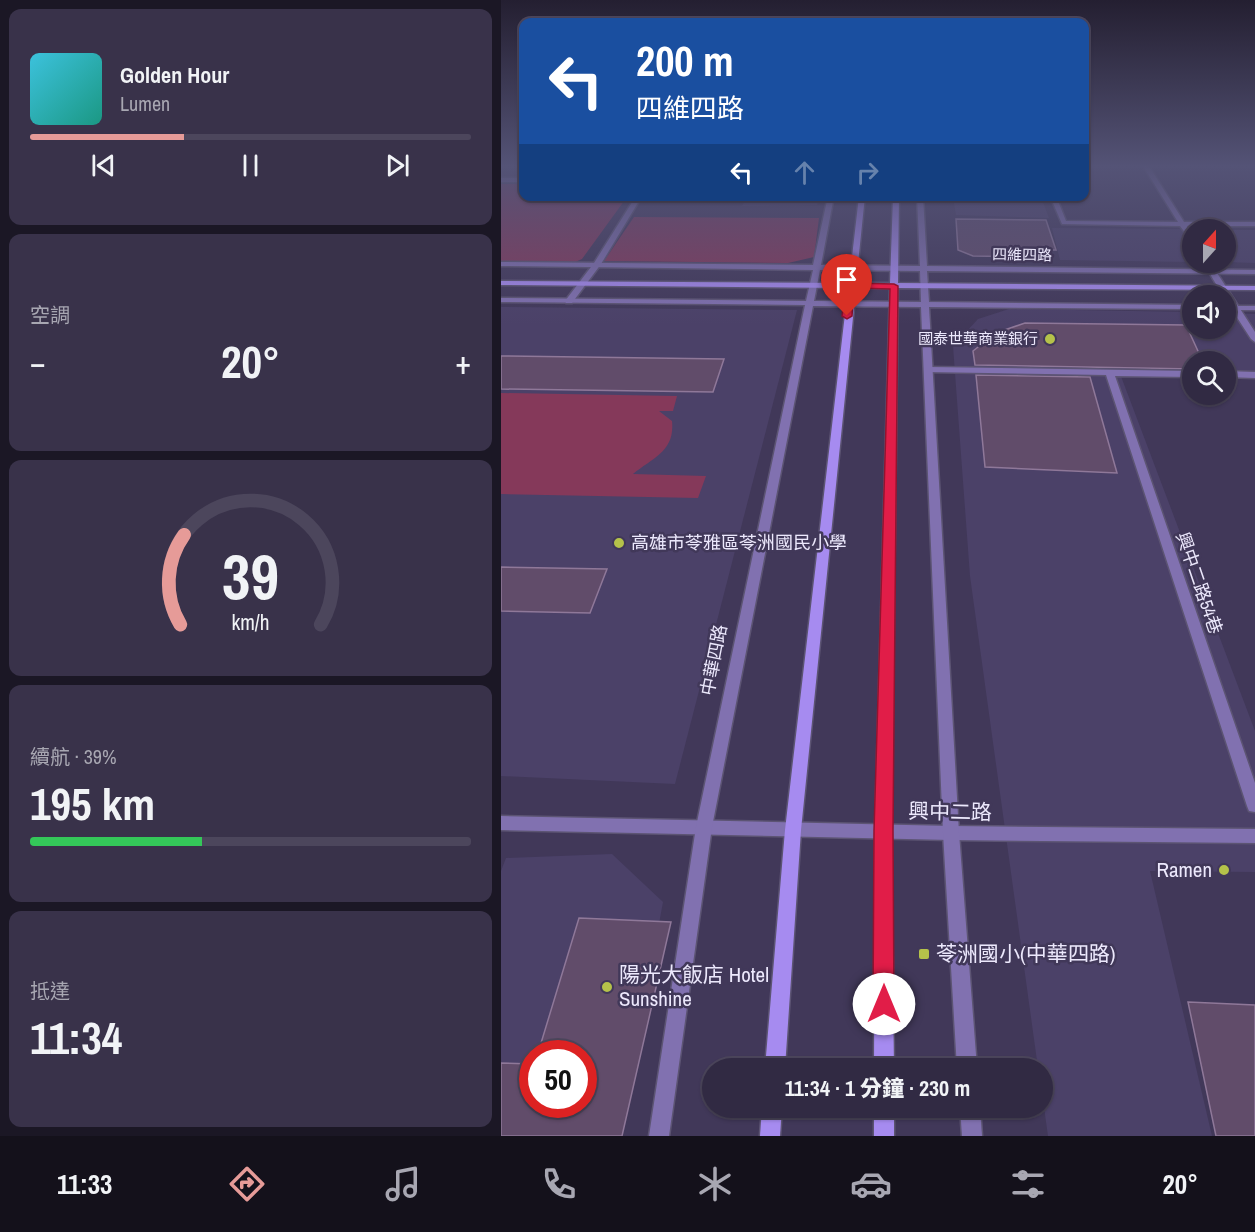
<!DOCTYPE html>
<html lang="zh-TW">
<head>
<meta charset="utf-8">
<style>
  body { margin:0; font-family:"Archivo Narrow","Noto Sans TC",sans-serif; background:#39324a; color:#f1f3f6; height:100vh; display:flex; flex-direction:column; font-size:22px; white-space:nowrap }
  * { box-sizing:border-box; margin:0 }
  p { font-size:20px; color:#a8a7b2 }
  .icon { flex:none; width:33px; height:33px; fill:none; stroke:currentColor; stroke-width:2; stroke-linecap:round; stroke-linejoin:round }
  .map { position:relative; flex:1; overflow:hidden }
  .panel { display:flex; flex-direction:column; gap:9px; padding:9px; background:#1b1725; width:501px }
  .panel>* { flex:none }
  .top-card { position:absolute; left:18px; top:18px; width:570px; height:183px; border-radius:12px; box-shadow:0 2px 4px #0004,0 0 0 2px #4c465c; background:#1a4fa0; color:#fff; overflow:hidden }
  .needle { width:39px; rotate:21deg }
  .controls { position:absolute; left:681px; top:219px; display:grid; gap:12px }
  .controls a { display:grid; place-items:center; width:54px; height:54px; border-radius:50%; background:#312a43; box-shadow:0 2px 4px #0004,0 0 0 2px #4c465c; font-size:30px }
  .speed { position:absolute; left:18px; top:1040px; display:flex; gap:12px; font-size:30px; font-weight:700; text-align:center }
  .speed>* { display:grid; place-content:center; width:78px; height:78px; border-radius:50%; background:#312a43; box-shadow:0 2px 4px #0004,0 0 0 2px #4c465c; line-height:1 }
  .speed .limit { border:9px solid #d22; background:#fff; color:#111 }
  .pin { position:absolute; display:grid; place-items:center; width:51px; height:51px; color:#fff; margin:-62px -26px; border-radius:50% 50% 50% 0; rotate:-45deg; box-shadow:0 0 6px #0007 }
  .pin .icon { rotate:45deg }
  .me { position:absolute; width:66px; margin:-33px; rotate:0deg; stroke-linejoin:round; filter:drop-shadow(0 0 4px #0008) }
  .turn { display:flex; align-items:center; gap:21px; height:126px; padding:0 18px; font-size:27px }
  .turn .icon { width:78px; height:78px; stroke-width:2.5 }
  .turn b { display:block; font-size:42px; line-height:51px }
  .lanes { display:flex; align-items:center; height:57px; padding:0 18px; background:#0003; justify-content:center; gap:30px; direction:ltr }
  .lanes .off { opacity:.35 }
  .big { font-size:45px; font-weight:800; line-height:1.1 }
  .panel .widget { flex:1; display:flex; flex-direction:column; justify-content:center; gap:9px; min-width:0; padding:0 21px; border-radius:12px; background:#39324a }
  .panel .dial { align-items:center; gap:0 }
  .dial svg { height:156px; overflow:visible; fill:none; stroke:#4c465c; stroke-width:7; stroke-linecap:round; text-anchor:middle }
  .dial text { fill:#f1f3f6; stroke:none }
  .song { display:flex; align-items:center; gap:18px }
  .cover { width:72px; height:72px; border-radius:9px; background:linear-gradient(135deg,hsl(190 70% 55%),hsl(170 70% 35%)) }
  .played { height:6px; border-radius:3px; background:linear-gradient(90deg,#e69b98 35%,#4c465c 35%) }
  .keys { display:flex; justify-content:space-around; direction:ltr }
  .heat { display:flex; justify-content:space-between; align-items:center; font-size:33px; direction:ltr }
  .charge { height:9px; border-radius:4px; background:linear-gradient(90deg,#34c759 39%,#4c465c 0) }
  .trip { position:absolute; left:201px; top:1058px; width:351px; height:60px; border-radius:30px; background:#312a43; box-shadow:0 2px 4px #0004,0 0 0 2px #4c465c; font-weight:800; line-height:60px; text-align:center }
  .menu { display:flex; height:96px; justify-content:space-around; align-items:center; background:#14111b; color:#a8a7b2 }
  .menu .icon { width:42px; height:42px }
  .menu .active { color:#e69b98 }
  .menu b { font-size:27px; color:#f1f3f6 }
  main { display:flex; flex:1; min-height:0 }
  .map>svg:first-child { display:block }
</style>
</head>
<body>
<main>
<section class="panel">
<div class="widget">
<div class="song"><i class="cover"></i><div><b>Golden Hour</b><p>Lumen</p></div></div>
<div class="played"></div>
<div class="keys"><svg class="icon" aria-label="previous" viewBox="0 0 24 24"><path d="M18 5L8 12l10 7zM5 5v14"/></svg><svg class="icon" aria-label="pause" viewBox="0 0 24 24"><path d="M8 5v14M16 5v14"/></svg><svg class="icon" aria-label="next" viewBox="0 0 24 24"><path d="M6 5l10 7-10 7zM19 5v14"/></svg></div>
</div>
<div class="widget"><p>空調</p>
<div class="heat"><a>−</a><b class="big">20°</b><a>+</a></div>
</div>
<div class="widget dial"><svg viewBox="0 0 100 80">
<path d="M14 69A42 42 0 1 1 86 69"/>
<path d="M14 69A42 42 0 0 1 16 23" stroke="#e69b98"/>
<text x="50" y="56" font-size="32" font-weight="700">39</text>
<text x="50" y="72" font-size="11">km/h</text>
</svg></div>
<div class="widget"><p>續航 · 39%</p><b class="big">195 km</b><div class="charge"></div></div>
<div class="widget"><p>抵達</p><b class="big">11:34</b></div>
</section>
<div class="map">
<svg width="754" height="1136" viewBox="0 0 754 1136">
  <rect width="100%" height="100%" fill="#413859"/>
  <g fill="#4b4168" fill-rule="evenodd">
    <polygon points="246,197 246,196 319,197 316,205 241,206"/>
    <polygon points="452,197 540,197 548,218 455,215"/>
    <polygon points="551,228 705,229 692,230 691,262 559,260"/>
    <polygon points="725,230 754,230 754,263 725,262"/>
    <polygon points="0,307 296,310 174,784 0,776"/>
    <polygon points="508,309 691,312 692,328 724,328 725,313 754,314 754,372 725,372 724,362 692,362 691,371 618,371 754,731 754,872 649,871 711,1136 547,1136 542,1100 542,1068 537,1068 469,576 452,346 477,319"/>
    <path d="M 111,854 L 162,902 L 119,1136 L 0,1136 L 0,871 L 5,858 ZM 32,1053 L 82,1053 L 82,1104 L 32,1104 Z"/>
  </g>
  <g fill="#85395a">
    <polygon points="0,184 22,184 22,196 126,197 81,259 72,263 0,263"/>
    <polygon points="133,217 318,218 313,257 287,263 103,261"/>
    <path d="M 0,393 L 176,396 L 172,411 L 158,411 L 171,421 C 174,451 153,457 132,474 L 205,476 L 197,498 L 0,494 Z"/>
  </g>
  <g fill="#614c6a" stroke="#8f7899" stroke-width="1.5">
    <polygon points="455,219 545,220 555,250 536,250 527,257 472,256 457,250"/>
    <polygon points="524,323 685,325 702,362 692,362 692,369 474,365 472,351 495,333"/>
    <polygon points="0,356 223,359 212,392 0,389"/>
    <polygon points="475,375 589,377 616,473 484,467"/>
    <polygon points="0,567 106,569 89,613 0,611"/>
    <polygon points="78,918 170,922 121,1136 0,1136 0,1063 32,1064 32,1104 82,1104 82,1053 37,1053"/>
    <polygon points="687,1002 754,1005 754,1136 715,1136"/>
  </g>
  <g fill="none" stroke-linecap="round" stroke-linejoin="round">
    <g stroke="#5c5473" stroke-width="3">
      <g id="minor">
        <polygon points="642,166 648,166 683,222 754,222 754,226 686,226 692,235 692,243 679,226 561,224 549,196 555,196 565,221 677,222"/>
        <rect x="0" y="178" width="22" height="4"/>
        <polygon points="135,196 141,196 100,264 71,303 65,303 64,301 93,263"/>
        <polygon points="702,262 709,262 754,332 754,342 750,339 724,299 724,296 722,296"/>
        <polygon points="428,367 692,371 692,377 614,376 754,783 754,812 748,811 746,806 605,375 425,372 424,370"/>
        <polygon points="724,371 754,372 754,378 724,377"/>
        <polygon points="0,816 450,826 754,829 754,843 450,840 0,830"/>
      </g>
    </g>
    <g stroke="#5c5473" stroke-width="3">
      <g id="tertiary">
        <path d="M 327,196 L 333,196 L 320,265 L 419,266 L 416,196 L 422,196 L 426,266 L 754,270 L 754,274 L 426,271 L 428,302 L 692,305 L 692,309 L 428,307 L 458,833 L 476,1068 L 456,1068 L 442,833 L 420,307 L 312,306 L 211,827 L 168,1136 L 148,1136 L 195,827 L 304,305 L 0,302 L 0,298 L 305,301 L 312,270 L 0,266 L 0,262 L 312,265 ZM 319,270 L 419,271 L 420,302 L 313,301 Z"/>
        <rect x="724" y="306" width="30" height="4"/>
        <polygon points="459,1107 479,1107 481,1136 461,1136"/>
      </g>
    </g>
    <g stroke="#5c5473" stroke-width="3">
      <g id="secondary">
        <polygon points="358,196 364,196 355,283 389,283 392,196 398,196 397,283 754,286 754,290 397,288 390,832 393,1068 373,1068 374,832 389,288 355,288 300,830 284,1068 264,1068 284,830 347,288 0,285 0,281 348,283"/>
        <polygon points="261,1107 281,1107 279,1136 259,1136"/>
        <rect x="373" y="1107" width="20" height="29"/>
      </g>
    </g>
    <use href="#minor" fill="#8171b0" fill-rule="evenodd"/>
    <use href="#tertiary" fill="#8171b0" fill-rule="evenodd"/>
    <use href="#secondary" fill="#a68bf0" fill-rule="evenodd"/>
  </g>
  <linearGradient id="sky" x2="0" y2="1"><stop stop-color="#241f31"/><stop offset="0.51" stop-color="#545376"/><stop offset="1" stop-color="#545376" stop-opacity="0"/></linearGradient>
  <rect width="754" height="325" fill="url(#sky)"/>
  <polygon fill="#e11d48" stroke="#92132f" stroke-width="1.5" points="349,283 393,284 397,286 392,831 393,1004 390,1011 383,1014 375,1011 372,1004 373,831 389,289 353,288 351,316 346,319 341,316 345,285"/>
  <g fill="#b5c24a" stroke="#413859" stroke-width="2">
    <circle cx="549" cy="339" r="6"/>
    <circle cx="118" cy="543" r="6"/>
    <circle cx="723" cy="870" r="6"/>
    <rect x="417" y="948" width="12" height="12" rx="3"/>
    <circle cx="106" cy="987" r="6"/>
  </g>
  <g text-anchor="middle" stroke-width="5" stroke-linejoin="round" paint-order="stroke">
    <g font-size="15" fill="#ece8fc" stroke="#413859">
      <text transform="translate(521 255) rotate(1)" y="5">四維四路</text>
    </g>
    <g font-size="15" fill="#ece8fc" stroke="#413859" text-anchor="end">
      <text x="537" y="344">國泰世華商業銀行</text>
    </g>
    <g font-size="18" fill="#ece8fc" stroke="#413859" text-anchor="start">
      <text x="130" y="549">高雄市苓雅區苓洲國民小學</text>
    </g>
    <g font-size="18" fill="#ece8fc" stroke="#413859">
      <text transform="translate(698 583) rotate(71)" y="6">興中二路54巷</text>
      <text transform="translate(213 660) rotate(-79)" y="6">中華四路</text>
    </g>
    <g font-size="21" fill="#ece8fc" stroke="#413859">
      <text transform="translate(449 812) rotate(1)" y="7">興中二路</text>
    </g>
    <g font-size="21" fill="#ece8fc" stroke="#413859" text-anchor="start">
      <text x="711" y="877" text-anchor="end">Ramen</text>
      <text x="435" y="961">苓洲國小(中華四路)</text>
      <text x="118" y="982">陽光大飯店 Hotel<tspan x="118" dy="24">Sunshine</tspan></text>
    </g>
  </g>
</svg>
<div class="controls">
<a><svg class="needle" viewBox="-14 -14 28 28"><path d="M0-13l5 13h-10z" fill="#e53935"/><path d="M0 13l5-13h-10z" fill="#a8a7b2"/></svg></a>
<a><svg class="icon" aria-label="sound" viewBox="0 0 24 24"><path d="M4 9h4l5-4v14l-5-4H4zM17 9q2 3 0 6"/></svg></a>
<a><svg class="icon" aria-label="search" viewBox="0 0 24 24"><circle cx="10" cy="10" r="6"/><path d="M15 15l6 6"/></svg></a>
</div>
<div class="speed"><div class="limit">50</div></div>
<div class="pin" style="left:346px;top:316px;background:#d93025"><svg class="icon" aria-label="arrive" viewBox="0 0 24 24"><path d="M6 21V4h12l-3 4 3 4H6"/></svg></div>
<svg class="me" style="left:383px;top:1004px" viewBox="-20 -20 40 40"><circle r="19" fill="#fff"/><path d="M0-13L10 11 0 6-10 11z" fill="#e11d48"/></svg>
<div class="trip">11:34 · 1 分鐘 · 230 m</div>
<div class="top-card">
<div class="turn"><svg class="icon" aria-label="left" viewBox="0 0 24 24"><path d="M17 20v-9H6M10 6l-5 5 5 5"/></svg><div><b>200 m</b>四維四路</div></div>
<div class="lanes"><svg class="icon" aria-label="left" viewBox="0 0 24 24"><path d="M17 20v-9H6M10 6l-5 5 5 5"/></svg><svg class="icon off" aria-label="ahead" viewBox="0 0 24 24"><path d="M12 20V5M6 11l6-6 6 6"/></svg><svg class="icon off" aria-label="right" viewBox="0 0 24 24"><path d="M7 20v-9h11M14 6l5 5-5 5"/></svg></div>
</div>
</div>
</main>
<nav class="menu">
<b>11:33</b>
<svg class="icon active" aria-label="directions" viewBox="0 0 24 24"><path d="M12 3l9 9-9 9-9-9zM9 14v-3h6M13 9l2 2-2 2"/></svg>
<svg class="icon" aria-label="music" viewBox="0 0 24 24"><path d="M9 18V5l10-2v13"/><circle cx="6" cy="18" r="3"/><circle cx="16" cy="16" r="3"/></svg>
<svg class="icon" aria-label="phone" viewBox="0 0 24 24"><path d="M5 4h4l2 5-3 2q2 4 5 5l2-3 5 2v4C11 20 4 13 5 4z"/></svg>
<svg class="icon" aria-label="climate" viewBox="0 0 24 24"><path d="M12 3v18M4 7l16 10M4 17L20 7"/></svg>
<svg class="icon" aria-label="car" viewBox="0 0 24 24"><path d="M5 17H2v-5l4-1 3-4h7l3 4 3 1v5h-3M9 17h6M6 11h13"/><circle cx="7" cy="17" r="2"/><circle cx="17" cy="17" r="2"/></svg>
<svg class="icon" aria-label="filters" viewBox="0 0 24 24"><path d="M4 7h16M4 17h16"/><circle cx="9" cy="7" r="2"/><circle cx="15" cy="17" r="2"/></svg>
<b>20°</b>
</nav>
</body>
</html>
